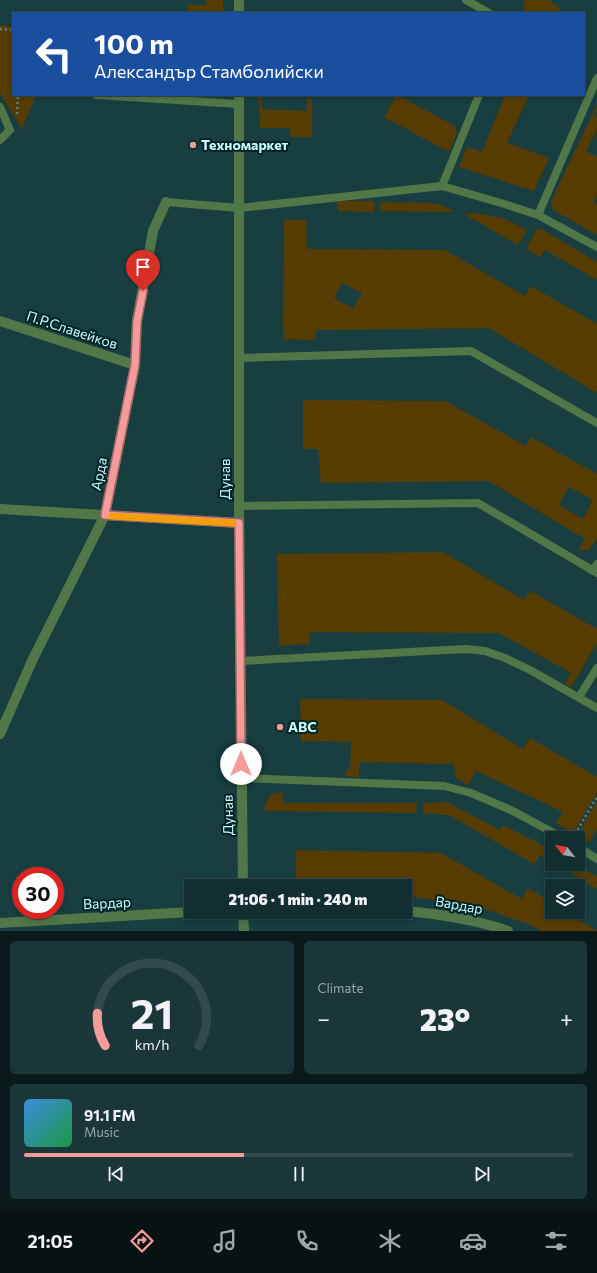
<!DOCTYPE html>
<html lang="en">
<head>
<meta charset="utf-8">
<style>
  body { margin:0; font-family:Commissioner,sans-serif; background:#1b3638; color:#f1f3f6; height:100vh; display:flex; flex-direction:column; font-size:15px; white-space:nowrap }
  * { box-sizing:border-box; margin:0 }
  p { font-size:13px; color:#9ca8ab }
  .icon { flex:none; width:22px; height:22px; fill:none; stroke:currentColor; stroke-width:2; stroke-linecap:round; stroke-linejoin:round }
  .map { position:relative; height:931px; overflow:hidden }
  .side { display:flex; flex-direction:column; gap:10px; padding:10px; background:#0a191a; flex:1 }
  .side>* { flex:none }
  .guide { position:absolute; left:12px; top:12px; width:573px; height:84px; border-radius:0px; box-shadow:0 2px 6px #0003,0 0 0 1px #314a4c; background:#1a4fa0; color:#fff; overflow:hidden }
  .needle { width:26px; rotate:301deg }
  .fabs { position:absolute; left:545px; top:831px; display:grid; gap:8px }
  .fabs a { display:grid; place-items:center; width:40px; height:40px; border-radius:0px; background:#122e30; box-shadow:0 2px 6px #0003,0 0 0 1px #314a4c; font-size:20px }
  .speed { position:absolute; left:12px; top:867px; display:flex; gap:8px; font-size:20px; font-weight:700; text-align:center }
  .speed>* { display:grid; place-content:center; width:52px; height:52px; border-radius:50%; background:#122e30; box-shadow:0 2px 6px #0003,0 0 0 1px #314a4c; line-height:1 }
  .speed .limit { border:6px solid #d22; background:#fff; color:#111 }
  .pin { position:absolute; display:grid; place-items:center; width:34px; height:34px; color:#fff; margin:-41px -17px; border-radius:50% 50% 50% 0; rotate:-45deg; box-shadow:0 0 4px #0007 }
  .pin .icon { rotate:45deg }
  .me { position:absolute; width:44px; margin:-22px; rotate:0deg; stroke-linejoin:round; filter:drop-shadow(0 0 3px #0008) }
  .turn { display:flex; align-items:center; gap:14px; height:84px; padding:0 16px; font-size:18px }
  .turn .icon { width:52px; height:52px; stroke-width:2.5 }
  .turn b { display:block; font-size:28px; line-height:34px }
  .big { font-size:30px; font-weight:800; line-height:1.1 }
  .side .tile { flex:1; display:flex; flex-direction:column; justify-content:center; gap:6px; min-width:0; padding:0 14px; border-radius:6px; background:#1b3638 }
  .side .dial { align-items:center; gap:0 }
  .dial svg { height:104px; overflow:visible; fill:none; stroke:#314a4c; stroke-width:7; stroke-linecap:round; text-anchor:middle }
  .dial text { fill:#f1f3f6; stroke:none }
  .song { display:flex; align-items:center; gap:12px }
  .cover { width:48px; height:48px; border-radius:6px; background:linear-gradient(135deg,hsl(210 70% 55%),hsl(140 70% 35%)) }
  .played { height:4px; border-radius:2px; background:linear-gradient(90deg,#f59b9b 40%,#314a4c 40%) }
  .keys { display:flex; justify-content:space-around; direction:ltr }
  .heat { display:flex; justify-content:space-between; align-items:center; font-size:22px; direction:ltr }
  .side .tiles { flex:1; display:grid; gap:10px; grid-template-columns:1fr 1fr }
  .tile:last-child { grid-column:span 2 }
  .trip { position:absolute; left:184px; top:879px; width:228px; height:40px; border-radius:0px; background:#122e30; box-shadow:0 2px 6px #0003,0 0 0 1px #314a4c; font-weight:800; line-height:40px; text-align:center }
  .menu { display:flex; height:64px; justify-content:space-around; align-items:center; background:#071213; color:#9ca8ab }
  .menu .icon { width:28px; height:28px }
  .menu .selected { color:#f59b9b }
  .menu b { font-size:18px; color:#f1f3f6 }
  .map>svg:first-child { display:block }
</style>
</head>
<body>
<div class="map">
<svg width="597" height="931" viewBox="0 0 597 931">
  <rect width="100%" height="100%" fill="#183e40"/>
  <g fill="#573c02" fill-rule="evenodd">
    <polygon points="206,0 223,0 223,13 188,12 187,5 206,5"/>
    <polygon points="525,0 552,0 551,2 560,8 558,13 524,13 523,12"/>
    <polygon points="0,25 13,26 13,95 36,95 22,129 0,93"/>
    <polygon points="397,95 455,126 457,133 449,152 384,117"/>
    <polygon points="505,95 529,95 507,143 549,158 534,191 459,167 467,147 482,152"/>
    <polygon points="259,97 261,97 262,109 307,111 307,99 312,99 312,137 290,137 290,128 260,128"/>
    <polygon points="597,105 597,111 594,116 597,117 597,130 586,151 597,157 597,194 593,202 597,205 597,235 553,210 552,205 553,197"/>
    <polygon points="337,201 374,201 374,212 338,211"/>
    <polygon points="380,202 429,203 442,205 454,212 380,211"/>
    <polygon points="478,213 505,219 527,230 518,245 464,214"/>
    <path d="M 284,220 L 306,220 L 307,249 L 445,250 L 525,296 L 531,286 L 597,324 L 597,393 L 489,328 L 316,330 L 315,340 L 283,339 ZM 342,283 L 362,293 L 353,308 L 334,298 Z"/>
    <polygon points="537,229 543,230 597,262 597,280 545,250 540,257 526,249"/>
    <path d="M 303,400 L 445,401 L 526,446 L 531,437 L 597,474 L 597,538 L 589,550 L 579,550 L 585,539 L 492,483 L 486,481 L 321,483 L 318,449 L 303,449 ZM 569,487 L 593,500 L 583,519 L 559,505 Z"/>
    <polygon points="443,552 524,600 530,591 597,629 597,643 571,687 565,684 571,673 499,633 310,632 309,644 279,646 277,554"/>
    <polygon points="300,699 442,700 523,749 530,738 597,777 597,793 573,833 556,823 563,812 476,771 468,785 456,778 453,764 360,762 359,777 345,776 346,770 350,769 351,742 301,741"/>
    <polygon points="282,792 283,803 417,803 416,813 265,811 265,804 271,795"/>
    <polygon points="597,801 597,828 589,842 577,835"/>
    <polygon points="447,802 500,830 503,825 552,850 552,862 540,855 534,864 449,815 423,813 423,803"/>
    <polygon points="296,850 441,853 522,899 528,888 552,903 552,912 566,912 597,931 542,931 531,925 491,911 441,901 405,896 405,886 296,886"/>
    <polygon points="572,864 575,864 597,877 597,889 568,871"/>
  </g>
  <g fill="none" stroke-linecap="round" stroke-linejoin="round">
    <g stroke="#598487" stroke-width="2.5" stroke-dasharray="2 3" stroke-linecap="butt">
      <polyline points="0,29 13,30"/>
      <polyline points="17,114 18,95"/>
      <polyline points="575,834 597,797"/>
    </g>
    <g stroke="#517748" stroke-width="8">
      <polyline points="466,0 489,13"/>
      <polyline points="97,95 239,104"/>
      <polyline points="0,107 10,130 0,140"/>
      <polyline points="442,186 479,95"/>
      <polyline points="166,202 239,208 442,186 501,203 538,215 597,247"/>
      <polyline points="538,215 597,78"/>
      <polyline points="239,358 471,351 597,423"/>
      <polyline points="239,506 478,503 597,573"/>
      <polyline points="593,571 597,564"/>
      <polyline points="241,661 466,649 485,651 505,658 530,670 597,708"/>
      <polyline points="579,697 597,668"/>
      <polyline points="242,778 444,786 471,793 511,810 563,838"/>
      <polyline points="578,847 597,859"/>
    </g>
    <g stroke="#517748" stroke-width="10">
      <polyline points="239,0 239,13"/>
      <polyline points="239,95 239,506 243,886"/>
      <polyline points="0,321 135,365"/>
      <polyline points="0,509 239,523"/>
      <polyline points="0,734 32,661 105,515 135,365 137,321 153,231 166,202"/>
      <path d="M 405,911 C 440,914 474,919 508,931"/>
      <polyline points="243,912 244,931"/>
      <polyline points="0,923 191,912"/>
    </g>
  </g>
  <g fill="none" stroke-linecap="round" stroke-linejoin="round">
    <g stroke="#9f6565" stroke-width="10">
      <polyline id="route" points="143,291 137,321 135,365 105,515 239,523 241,764"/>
    </g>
    <use href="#route" stroke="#f59b9b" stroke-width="7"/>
    <polyline stroke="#f59e0b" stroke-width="7" points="112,516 233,523"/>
  </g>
  <g fill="#f59b9b" stroke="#002426" stroke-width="1.5">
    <circle cx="193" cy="145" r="4"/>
    <circle cx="280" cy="727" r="4"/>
  </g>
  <g text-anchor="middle" stroke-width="4" stroke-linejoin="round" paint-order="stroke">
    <g font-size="14" font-weight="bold" fill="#c8fcff" stroke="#002426" text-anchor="start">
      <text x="201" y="150">Техномаркет</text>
      <text x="288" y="732">ABC</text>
    </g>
    <g font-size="14" fill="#c8fcff" stroke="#002426">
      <text transform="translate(72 330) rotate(18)" y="5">П.Р.Славейков</text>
      <text transform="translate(99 474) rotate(-78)" y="5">Арда</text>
      <text transform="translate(225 479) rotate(-90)" y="5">Дунав</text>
      <text transform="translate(228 815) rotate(-91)" y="5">Дунав</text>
      <text transform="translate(107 903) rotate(-3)" y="5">Вардар</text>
      <text transform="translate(459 905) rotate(10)" y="5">Вардар</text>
    </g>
  </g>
</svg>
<div class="fabs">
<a><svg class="needle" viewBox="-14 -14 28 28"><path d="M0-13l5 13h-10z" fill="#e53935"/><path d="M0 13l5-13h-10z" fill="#9ca8ab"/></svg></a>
<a><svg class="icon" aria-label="layers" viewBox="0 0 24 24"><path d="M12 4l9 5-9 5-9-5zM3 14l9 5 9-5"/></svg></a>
</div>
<div class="speed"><div class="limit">30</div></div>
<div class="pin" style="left:143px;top:291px;background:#d93025"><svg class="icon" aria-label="arrive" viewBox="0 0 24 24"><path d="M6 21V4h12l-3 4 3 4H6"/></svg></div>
<svg class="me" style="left:241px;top:764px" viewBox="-20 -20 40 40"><circle r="19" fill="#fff"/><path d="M0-13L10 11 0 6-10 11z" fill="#f59b9b"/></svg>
<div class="trip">21:06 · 1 min · 240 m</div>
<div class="guide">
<div class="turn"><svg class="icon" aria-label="left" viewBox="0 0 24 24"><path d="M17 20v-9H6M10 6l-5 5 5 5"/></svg><div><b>100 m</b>Александър Стамболийски</div></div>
</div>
</div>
<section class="side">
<div class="tiles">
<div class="tile dial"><svg viewBox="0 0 100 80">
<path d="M14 69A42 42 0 1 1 86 69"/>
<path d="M14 69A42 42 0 0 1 8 44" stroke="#f59b9b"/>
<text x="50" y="56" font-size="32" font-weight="700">21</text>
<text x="50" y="72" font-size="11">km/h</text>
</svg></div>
<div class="tile"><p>Climate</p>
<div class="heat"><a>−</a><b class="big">23°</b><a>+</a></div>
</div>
<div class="tile">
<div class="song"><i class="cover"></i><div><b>91.1 FM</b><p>Music</p></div></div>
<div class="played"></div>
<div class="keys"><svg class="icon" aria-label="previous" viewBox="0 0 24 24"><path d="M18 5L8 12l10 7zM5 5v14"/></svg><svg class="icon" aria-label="pause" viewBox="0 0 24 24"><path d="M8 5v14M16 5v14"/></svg><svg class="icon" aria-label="next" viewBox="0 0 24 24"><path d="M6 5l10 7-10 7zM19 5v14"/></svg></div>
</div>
</div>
</section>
<nav class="menu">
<b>21:05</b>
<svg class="icon selected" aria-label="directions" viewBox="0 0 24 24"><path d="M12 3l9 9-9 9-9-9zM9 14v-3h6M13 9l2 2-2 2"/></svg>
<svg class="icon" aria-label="music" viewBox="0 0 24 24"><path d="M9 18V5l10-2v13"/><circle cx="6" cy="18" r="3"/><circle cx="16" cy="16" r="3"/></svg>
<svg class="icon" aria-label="phone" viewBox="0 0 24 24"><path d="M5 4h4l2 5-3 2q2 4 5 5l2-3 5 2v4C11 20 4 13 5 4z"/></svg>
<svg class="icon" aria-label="climate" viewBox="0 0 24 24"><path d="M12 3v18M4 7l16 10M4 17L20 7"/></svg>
<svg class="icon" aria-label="car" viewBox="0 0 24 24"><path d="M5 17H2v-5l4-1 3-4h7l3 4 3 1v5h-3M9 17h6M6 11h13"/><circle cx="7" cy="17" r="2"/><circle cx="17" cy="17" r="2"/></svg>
<svg class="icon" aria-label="filters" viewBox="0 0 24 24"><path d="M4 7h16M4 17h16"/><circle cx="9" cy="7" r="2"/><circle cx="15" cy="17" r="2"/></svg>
</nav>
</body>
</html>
